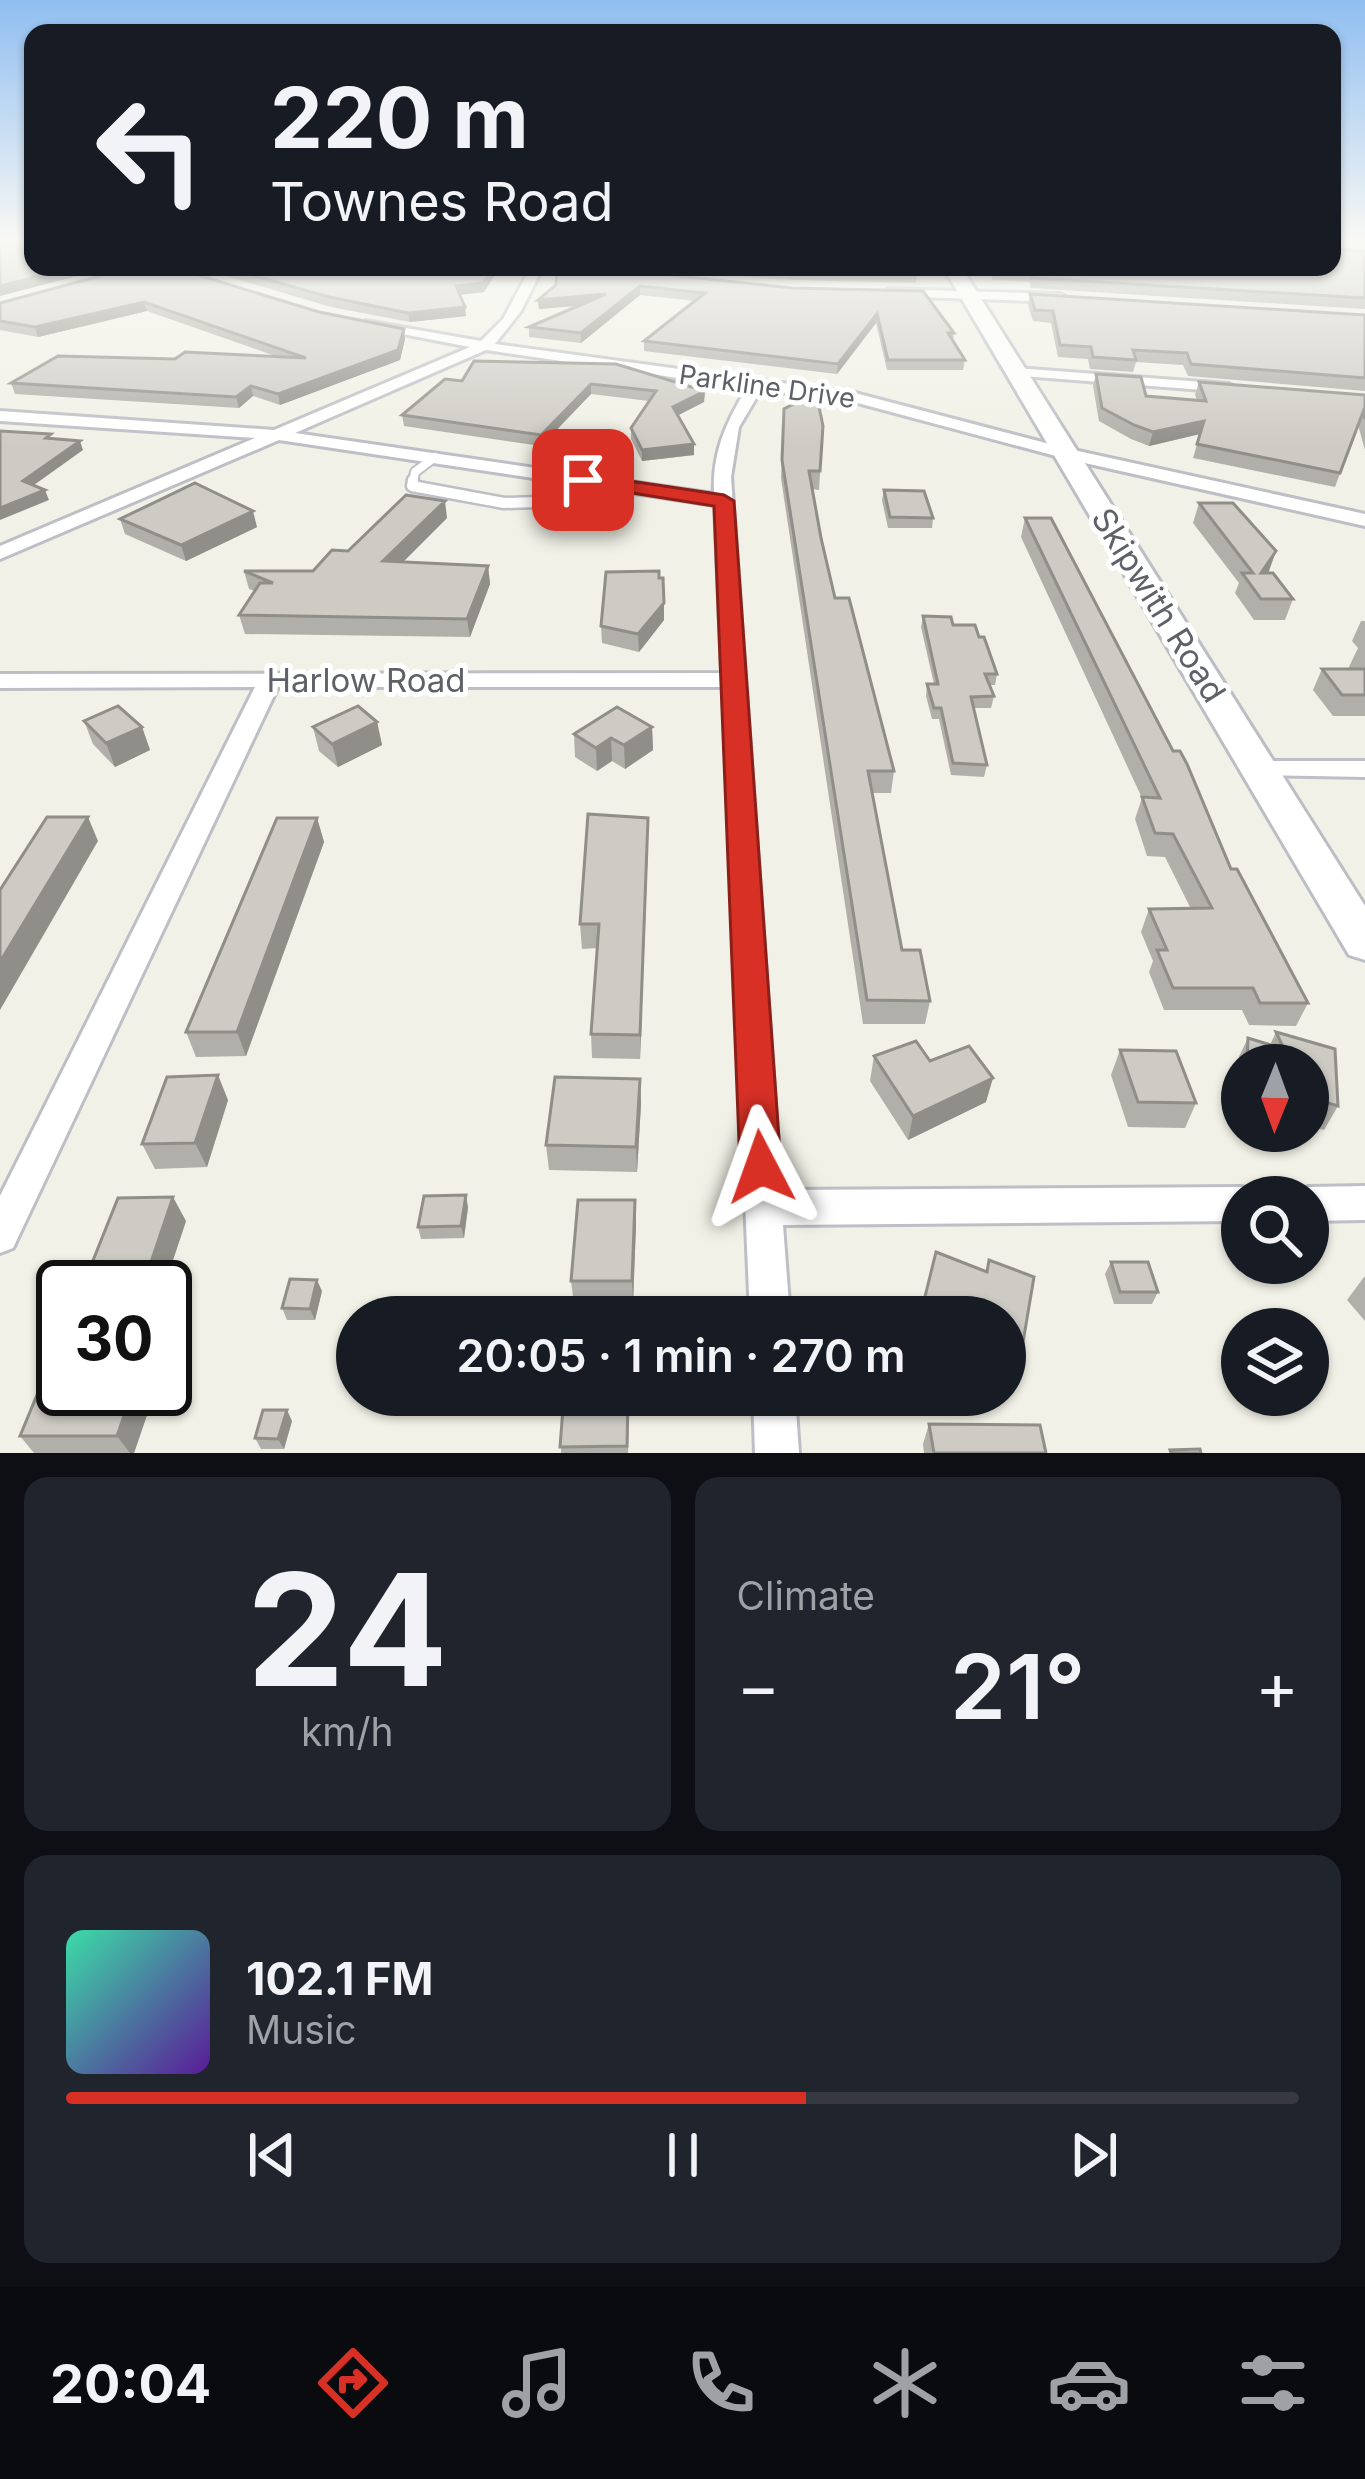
<!DOCTYPE html>
<html lang="en">
<head>
<meta charset="utf-8">
<style>
  body { margin:0; font-family:Inter,sans-serif; background:#20242c; color:#f1f3f6; height:100vh; display:flex; flex-direction:column; font-size:45px; white-space:nowrap }
  * { box-sizing:border-box; margin:0 }
  p { font-size:39px; color:#9ea1a6 }
  .icon { flex:none; width:66px; height:66px; fill:none; stroke:currentColor; stroke-width:2; stroke-linecap:round; stroke-linejoin:round }
  .map { position:relative; height:1453px; overflow:hidden }
  .panel { display:flex; flex-direction:column; gap:24px; padding:24px; background:#0d0f14; flex:1 }
  .panel>* { flex:none }
  .top-card { position:absolute; left:24px; top:24px; width:1317px; height:252px; border-radius:24px; box-shadow:0 3px 9px #0004; background:#171b24; color:#f1f3f6; overflow:hidden }
  .needle { width:78px; rotate:181deg }
  .tools { position:absolute; left:1221px; top:1044px; display:grid; gap:24px }
  .tools a { display:grid; place-items:center; width:108px; height:108px; border-radius:50%; background:#171b24; box-shadow:0 3px 9px #0004; font-size:60px }
  .speed { position:absolute; left:36px; top:1260px; display:flex; gap:24px; font-size:60px; font-weight:700; text-align:center }
  .speed>* { display:grid; place-content:center; width:156px; height:156px; border-radius:50%; background:#171b24; box-shadow:0 3px 9px #0004; line-height:1 }
  .speed .limit { border:6px solid #111; border-radius:18px; background:#fff; color:#111 }
  .pin { position:absolute; display:grid; place-items:center; width:102px; height:102px; color:#fff; margin:-51px; border-radius:24px; box-shadow:0 6px 18px #0006 }
  .me { position:absolute; width:132px; margin:-66px; rotate:356deg; stroke-linejoin:round; filter:drop-shadow(0 0 9px #0008) }
  .turn { display:flex; align-items:center; gap:42px; height:252px; padding:0 48px; font-size:54px }
  .turn .icon { width:156px; height:156px; stroke-width:2.5 }
  .turn b { display:block; font-size:84px; line-height:102px }
  .big { font-size:90px; font-weight:600; line-height:1.1 }
  .panel .widget { flex:1; display:flex; flex-direction:column; justify-content:center; gap:18px; min-width:0; padding:0 42px; border-radius:24px; background:#20242c }
  .panel .dial { align-items:center; gap:0 }
  .dial b { font-size:156px; line-height:1 }
  .song { display:flex; align-items:center; gap:36px }
  .cover { width:144px; height:144px; border-radius:18px; background:linear-gradient(135deg,hsl(160 70% 55%),hsl(270 70% 35%)) }
  .played { height:12px; border-radius:6px; background:linear-gradient(90deg,#d93025 60%,#363941 60%) }
  .keys { display:flex; justify-content:space-around; direction:ltr }
  .heat { display:flex; justify-content:space-between; align-items:center; font-size:66px; direction:ltr }
  .panel .tiles { flex:1; display:grid; gap:24px; grid-template-columns:1fr 1fr }
  .widget:last-child { grid-column:span 2 }
  .trip { position:absolute; left:336px; top:1296px; width:690px; height:120px; border-radius:60px; background:#171b24; box-shadow:0 3px 9px #0004; font-weight:600; line-height:120px; text-align:center }
  .menu { display:flex; height:192px; justify-content:space-around; align-items:center; background:#090b0e; color:#9ea1a6 }
  .menu .icon { width:84px; height:84px }
  .menu .on { color:#d93025 }
  .menu b { font-size:54px; color:#f1f3f6 }
  .map>svg:first-child { display:block }
</style>
</head>
<body>
<div class="map">
<svg width="1365" height="1453" viewBox="0 0 1365 1453">
  <rect width="100%" height="100%" fill="#f1f1e7"/>
  <g fill="none" stroke-linecap="round" stroke-linejoin="round">
    <g stroke="#bebfc6" stroke-width="12">
      <g id="lane-far1">
        <polyline points="413,483 415,472 435,457"/>
        <polyline points="577,483 583,480"/>
      </g>
    </g>
    <g stroke="#bebfc6" stroke-width="15">
      <polyline id="lane" points="413,480 412,486 504,503 539,502 583,480"/>
    </g>
    <g stroke="#bebfc6" stroke-width="6">
      <g id="street">
        <path d="M 531,267 L 543,267 L 521,311 L 495,344 L 855,393 L 1069,449 L 1365,514 L 1365,526 L 1067,459 L 854,402 L 761,390 L 739,427 L 731,477 L 781,1190 L 1242,1187 L 1255,1192 L 1257,1197 L 1242,1197 L 1242,1221 L 783,1225 L 790,1317 L 750,1317 L 723,687 L 278,687 L 13,1248 L 0,1253 L 0,1196 L 255,687 L 0,688 L 0,674 L 722,673 L 715,505 L 279,440 L 0,559 L 0,546 L 255,438 L 0,421 L 0,411 L 274,430 L 470,347 L 366,327 L 366,321 L 481,341 L 503,319 ZM 486,350 L 747,388 C 726,422 712,453 714,494 L 295,433 Z"/>
        <polygon points="888,289 1061,294 1067,298 1061,302 892,296"/>
        <polygon points="1016,368 1229,384 1236,388 1229,392 1011,375 1009,372"/>
        <polygon points="1261,761 1365,761 1365,777 1252,775 1248,769"/>
        <polygon points="1365,1186 1365,1220 1308,1221 1308,1197 1293,1197 1295,1192 1308,1187"/>
        <polygon points="753,1395 795,1395 799,1453 755,1453"/>
      </g>
    </g>
    <g stroke="#bcbec5" stroke-width="6">
      <polygon id="secondary" points="943,267 961,267 1365,906 1365,960 1349,955"/>
    </g>
    <use href="#lane-far1" stroke="#fff" stroke-width="8"/>
    <use href="#lane" stroke="#fff" stroke-width="10"/>
    <use href="#street" fill="#fff" fill-rule="evenodd"/>
    <use href="#secondary" fill="#fff" fill-rule="evenodd"/>
  </g>
  <g fill="#b0afa9">
    <polygon points="1335,249 1365,251 1365,309 1030,288 1030,282 992,280 993,267 1332,267"/>
    <polygon points="133,267 405,339 400,360 280,405 253,396 239,408 15,394 11,383 175,359 275,356 147,311 38,337 0,330 0,303"/>
    <polygon points="196,267 500,267 484,292 460,295 465,307 466,316 410,322 331,307"/>
    <polygon points="617,267 914,267 917,274 916,283 792,280"/>
    <polygon points="556,285 792,288 954,333 953,341 965,360 963,370 887,370 876,323 837,374 644,351 644,341 695,301 640,295 581,343 529,337 529,327 578,306 539,309 538,300"/>
    <polygon points="1030,294 1365,315 1365,391 1188,376 1183,365 1136,362 1133,372 1090,369 1088,359 1058,357 1051,323 1033,321 1028,305"/>
    <polygon points="474,361 705,391 704,402 677,415 694,455 642,461 631,439 631,428 649,401 591,394 541,446 404,426 402,415 462,381"/>
    <polygon points="1096,374 1146,396 1197,400 1195,395 1199,382 1365,395 1365,450 1358,425 1335,487 1193,458 1200,434 1149,446 1131,439 1099,421 1093,386"/>
    <polygon points="784,409 823,426 819,490 812,489 835,598 894,771 891,793 872,793 902,950 930,1001 925,1024 863,1024 781,478"/>
    <polygon points="884,490 933,518 932,528 888,528 882,500"/>
    <polygon points="1199,503 1276,551 1267,573 1293,599 1285,620 1254,620 1235,593 1239,583 1193,523"/>
    <polygon points="447,518 403,562 488,566 490,584 470,637 245,634 239,615 255,591 249,589 244,571 313,571 348,551"/>
    <polygon points="1025,518 1231,869 1308,1003 1296,1026 1249,1025 1242,1010 1164,1010 1149,972 1153,961 1141,932 1149,909 1191,909 1165,857 1147,856 1135,819 1142,798 1021,537"/>
    <polygon points="120,519 257,527 186,561 125,534"/>
    <polygon points="923,616 953,625 979,637 997,674 995,685 989,685 994,696 991,708 973,708 987,765 984,777 951,775 939,719 932,719 926,696 927,684 934,684 921,627"/>
    <polygon points="664,620 639,652 602,643 601,626"/>
    <polygon points="1361,621 1365,621 1365,716 1333,716 1313,690 1322,669 1348,669 1358,648 1352,641"/>
    <polygon points="84,721 142,727 150,750 115,767 93,744"/>
    <polygon points="377,722 382,745 338,767 319,751 313,727"/>
    <polygon points="652,727 653,750 625,769 612,761 597,771 575,757 574,734"/>
    <polygon points="317,818 324,842 246,1056 196,1057 186,1032"/>
    <polygon points="648,842 640,1059 592,1058 591,1034 597,948 582,949 580,924"/>
    <polygon points="1276,1032 1335,1049 1338,1106 1324,1130 1308,1126 1308,1065 1242,1065 1242,1106 1235,1104 1236,1063 1248,1038 1270,1045"/>
    <polygon points="1120,1050 1196,1103 1185,1128 1128,1127 1111,1075"/>
    <polygon points="874,1056 930,1061 986,1102 908,1140 870,1081"/>
    <polygon points="640,1079 641,1104 637,1172 549,1170 546,1145"/>
    <polygon points="228,1100 207,1167 155,1169 142,1144"/>
    <polygon points="635,1200 636,1224 633,1304 574,1304 571,1281"/>
    <polygon points="468,1207 464,1238 421,1239 418,1227"/>
    <polygon points="186,1221 164,1287 92,1287 86,1278"/>
    <polygon points="989,1260 1020,1360 1011,1382 1005,1380 1005,1317 986,1271"/>
    <polygon points="1111,1262 1158,1292 1152,1304 1114,1304 1105,1274"/>
    <polygon points="1364,1277 1365,1277 1365,1321 1347,1300"/>
    <polygon points="322,1291 315,1320 287,1320 282,1308"/>
    <polygon points="126,1394 147,1415 134,1453 34,1453 20,1436"/>
    <polygon points="556,1395 630,1395 628,1453 561,1453 563,1397 557,1397"/>
    <polygon points="292,1421 284,1449 261,1449 255,1438"/>
    <polygon points="929,1424 1046,1453 924,1453 923,1444"/>
  </g>
  <g fill="#908e89">
    <polygon points="76,267 112,267 0,296 0,286"/>
    <polygon points="494,267 500,267 484,292 457,295 456,286"/>
    <polygon points="640,286 640,295 581,343 581,333"/>
    <polygon points="606,294 606,303 539,309 538,300"/>
    <polygon points="144,302 147,311 38,337 35,327"/>
    <polygon points="465,307 466,316 410,322 408,313"/>
    <polygon points="877,314 876,323 837,374 838,364"/>
    <polygon points="404,329 405,339 400,360 280,405 278,394"/>
    <polygon points="591,384 591,394 541,446 541,435"/>
    <polygon points="251,386 253,396 239,408 236,397"/>
    <polygon points="705,391 704,402 673,418 673,407"/>
    <polygon points="1204,421 1200,434 1149,446 1153,432"/>
    <polygon points="80,441 83,450 27,490 23,481"/>
    <polygon points="694,444 694,455 642,461 642,450"/>
    <polygon points="45,490 49,500 0,520 0,508"/>
    <polygon points="445,501 447,518 386,579 383,561"/>
    <polygon points="253,511 257,527 186,561 181,545"/>
    <polygon points="1276,551 1269,571 1254,594 1261,573"/>
    <polygon points="488,566 490,584 470,637 467,619"/>
    <polygon points="664,603 664,620 639,652 638,634"/>
    <polygon points="377,722 382,745 338,767 332,744"/>
    <polygon points="142,727 150,750 115,767 106,743"/>
    <polygon points="652,727 653,750 625,769 624,745"/>
    <polygon points="611,738 612,761 597,771 596,748"/>
    <polygon points="88,817 98,841 0,1010 0,962"/>
    <polygon points="317,818 324,842 246,1056 237,1032"/>
    <polygon points="648,818 648,842 640,1059 640,1035"/>
    <polygon points="218,1075 228,1100 207,1167 195,1143"/>
    <polygon points="993,1078 986,1102 908,1140 913,1116"/>
    <polygon points="640,1079 641,1104 637,1172 636,1147"/>
    <polygon points="466,1195 468,1207 464,1238 461,1226"/>
    <polygon points="173,1197 186,1221 164,1287 152,1287 146,1277"/>
    <polygon points="635,1200 636,1224 633,1304 632,1281"/>
    <polygon points="317,1280 322,1291 315,1320 310,1309"/>
    <polygon points="104,1389 128,1389 118,1416 102,1394"/>
    <polygon points="132,1393 147,1415 134,1453 130,1453 117,1436"/>
    <polygon points="628,1395 630,1395 627,1453 627,1446"/>
    <polygon points="287,1410 292,1421 284,1449 278,1439"/>
  </g>
  <g fill="#cdcbc4" stroke="#908e89" stroke-width="3">
    <polygon points="0,243 33,243 33,267 76,267 0,286"/>
    <polygon points="1332,243 1334,243 1335,249 1365,251 1365,298 1032,278 1032,272 994,269 994,267 1332,267"/>
    <polygon points="133,267 172,267 319,312 404,329 398,350 278,394 251,386 236,397 11,383 58,356 175,359 185,352 306,358 144,302 35,327 0,321 0,303"/>
    <polygon points="224,267 494,267 483,283 456,286 465,307 408,313 329,297"/>
    <polygon points="557,267 594,267 792,288 923,291 954,333 948,333 965,360 888,360 877,314 838,364 644,341 705,293 640,286 581,333 529,327 606,294 538,300 556,285"/>
    <polygon points="731,267 914,267 917,274 793,272"/>
    <polygon points="1030,294 1365,315 1365,378 1191,364 1187,353 1133,350 1136,360 1093,357 1091,347 1060,345 1053,311 1035,310"/>
    <polygon points="474,361 616,364 705,391 673,407 694,444 642,450 631,428 656,391 591,384 541,435 402,415 445,379 462,381"/>
    <polygon points="1096,374 1141,377 1146,396 1206,401 1199,382 1365,395 1365,419 1363,412 1340,473 1197,444 1204,421 1153,432 1134,425 1102,408"/>
    <polygon points="816,392 823,426 820,471 809,471 821,538 835,598 849,598 894,771 868,771 902,950 920,950 930,1001 867,1000 782,460 784,409"/>
    <polygon points="0,431 51,434 46,438 80,441 23,481 45,490 0,508"/>
    <polygon points="195,483 253,511 181,545 120,519"/>
    <polygon points="884,490 924,491 933,518 890,517"/>
    <polygon points="406,495 445,501 383,561 488,566 467,619 239,615 260,583 273,583 244,571 313,571 332,550 348,551"/>
    <polygon points="1199,503 1233,503 1276,551 1261,573 1273,573 1293,599 1261,599 1242,573 1253,573"/>
    <polygon points="1025,518 1051,518 1173,751 1180,751 1187,764 1231,869 1237,869 1308,1003 1260,1003 1253,988 1173,988 1157,950 1167,950 1149,909 1212,908 1173,834 1155,833 1142,797 1160,798"/>
    <polygon points="659,571 659,578 663,578 664,603 638,634 601,626 606,572"/>
    <polygon points="923,616 951,617 953,625 975,625 979,637 984,637 997,674 985,674 994,696 971,697 987,765 953,763 941,708 934,708 927,684 938,684"/>
    <polygon points="1322,669 1365,669 1365,695 1342,695"/>
    <polygon points="118,706 142,727 106,743 84,721"/>
    <polygon points="358,706 377,722 332,744 313,727"/>
    <polygon points="617,707 652,727 624,745 611,738 596,748 574,734"/>
    <polygon points="588,814 648,818 640,1035 591,1034 599,924 580,924"/>
    <polygon points="47,817 88,817 0,962 0,890"/>
    <polygon points="277,818 317,818 237,1032 186,1032"/>
    <polygon points="1276,1032 1335,1049 1338,1106 1308,1097 1308,1065 1247,1065 1248,1038 1284,1049"/>
    <polygon points="916,1041 930,1061 969,1046 993,1078 913,1116 874,1056"/>
    <polygon points="1120,1050 1176,1051 1196,1103 1138,1102"/>
    <polygon points="218,1075 195,1143 142,1144 167,1077"/>
    <polygon points="555,1077 640,1079 636,1147 546,1145"/>
    <polygon points="466,1195 461,1226 418,1227 424,1196"/>
    <polygon points="173,1197 146,1277 86,1278 118,1198"/>
    <polygon points="578,1200 635,1200 632,1281 571,1281"/>
    <polygon points="936,1252 987,1272 989,1260 1034,1277 1020,1360 1005,1354 1005,1317 920,1317"/>
    <polygon points="1111,1262 1148,1262 1158,1292 1120,1292"/>
    <polygon points="290,1279 317,1280 310,1309 282,1308"/>
    <polygon points="61,1337 63,1337 63,1389 104,1389 102,1394 132,1393 117,1436 20,1436"/>
    <polygon points="564,1395 628,1395 627,1446 560,1447"/>
    <polygon points="263,1410 287,1410 278,1439 255,1438"/>
    <polygon points="929,1424 1040,1425 1046,1453 934,1453"/>
    <polygon points="1200,1449 1201,1453 1171,1453 1170,1450"/>
  </g>
  <linearGradient id="sky" x2="0" y2="1"><stop stop-color="#8fbef1"/><stop offset="0.54" stop-color="#f9f9f4"/><stop offset="1" stop-color="#f9f9f4" stop-opacity="0"/></linearGradient>
  <rect width="1365" height="446" fill="url(#sky)"/>
  <polygon fill="#d93025" stroke="#8d1f18" stroke-width="3" points="583,474 724,495 734,501 781,1167 775,1181 761,1186 746,1181 740,1167 714,506 576,484 573,480"/>
  <g text-anchor="middle" stroke-width="10" stroke-linejoin="round" paint-order="stroke">
    <g font-size="27" fill="#5e6168" stroke="#fff">
      <text transform="translate(767 387) rotate(8)" y="9">Parkline Drive</text>
    </g>
    <g font-size="33" fill="#5e6168" stroke="#fff">
      <text transform="translate(1159 605) rotate(58)" y="12">Skipwith Road</text>
      <text x="366" y="692">Harlow Road</text>
    </g>
  </g>
</svg>
<div class="tools">
<a><svg class="needle" viewBox="-14 -14 28 28"><path d="M0-13l5 13h-10z" fill="#e53935"/><path d="M0 13l5-13h-10z" fill="#9ea1a6"/></svg></a>
<a><svg class="icon" aria-label="search" viewBox="0 0 24 24"><circle cx="10" cy="10" r="6"/><path d="M15 15l6 6"/></svg></a>
<a><svg class="icon" aria-label="layers" viewBox="0 0 24 24"><path d="M12 4l9 5-9 5-9-5zM3 14l9 5 9-5"/></svg></a>
</div>
<div class="speed"><div class="limit">30</div></div>
<div class="pin" style="left:583px;top:480px;background:#d93025"><svg class="icon" aria-label="arrive" viewBox="0 0 24 24"><path d="M6 21V4h12l-3 4 3 4H6"/></svg></div>
<svg class="me" style="left:761px;top:1167px" viewBox="-20 -20 40 40"><path d="M0-17L14 15 0 8-14 15z" fill="#d93025" stroke="#fff" stroke-width="4"/></svg>
<div class="trip">20:05 · 1 min · 270 m</div>
<div class="top-card">
<div class="turn"><svg class="icon" aria-label="left" viewBox="0 0 24 24"><path d="M17 20v-9H6M10 6l-5 5 5 5"/></svg><div><b>220 m</b>Townes Road</div></div>
</div>
</div>
<section class="panel">
<div class="tiles">
<div class="widget dial"><b>24</b><p>km/h</p></div>
<div class="widget"><p>Climate</p>
<div class="heat"><a>−</a><b class="big">21°</b><a>+</a></div>
</div>
<div class="widget">
<div class="song"><i class="cover"></i><div><b>102.1 FM</b><p>Music</p></div></div>
<div class="played"></div>
<div class="keys"><svg class="icon" aria-label="previous" viewBox="0 0 24 24"><path d="M18 5L8 12l10 7zM5 5v14"/></svg><svg class="icon" aria-label="pause" viewBox="0 0 24 24"><path d="M8 5v14M16 5v14"/></svg><svg class="icon" aria-label="next" viewBox="0 0 24 24"><path d="M6 5l10 7-10 7zM19 5v14"/></svg></div>
</div>
</div>
</section>
<nav class="menu">
<b>20:04</b>
<svg class="icon on" aria-label="directions" viewBox="0 0 24 24"><path d="M12 3l9 9-9 9-9-9zM9 14v-3h6M13 9l2 2-2 2"/></svg>
<svg class="icon" aria-label="music" viewBox="0 0 24 24"><path d="M9 18V5l10-2v13"/><circle cx="6" cy="18" r="3"/><circle cx="16" cy="16" r="3"/></svg>
<svg class="icon" aria-label="phone" viewBox="0 0 24 24"><path d="M5 4h4l2 5-3 2q2 4 5 5l2-3 5 2v4C11 20 4 13 5 4z"/></svg>
<svg class="icon" aria-label="climate" viewBox="0 0 24 24"><path d="M12 3v18M4 7l16 10M4 17L20 7"/></svg>
<svg class="icon" aria-label="car" viewBox="0 0 24 24"><path d="M5 17H2v-5l4-1 3-4h7l3 4 3 1v5h-3M9 17h6M6 11h13"/><circle cx="7" cy="17" r="2"/><circle cx="17" cy="17" r="2"/></svg>
<svg class="icon" aria-label="filters" viewBox="0 0 24 24"><path d="M4 7h16M4 17h16"/><circle cx="9" cy="7" r="2"/><circle cx="15" cy="17" r="2"/></svg>
</nav>
</body>
</html>
